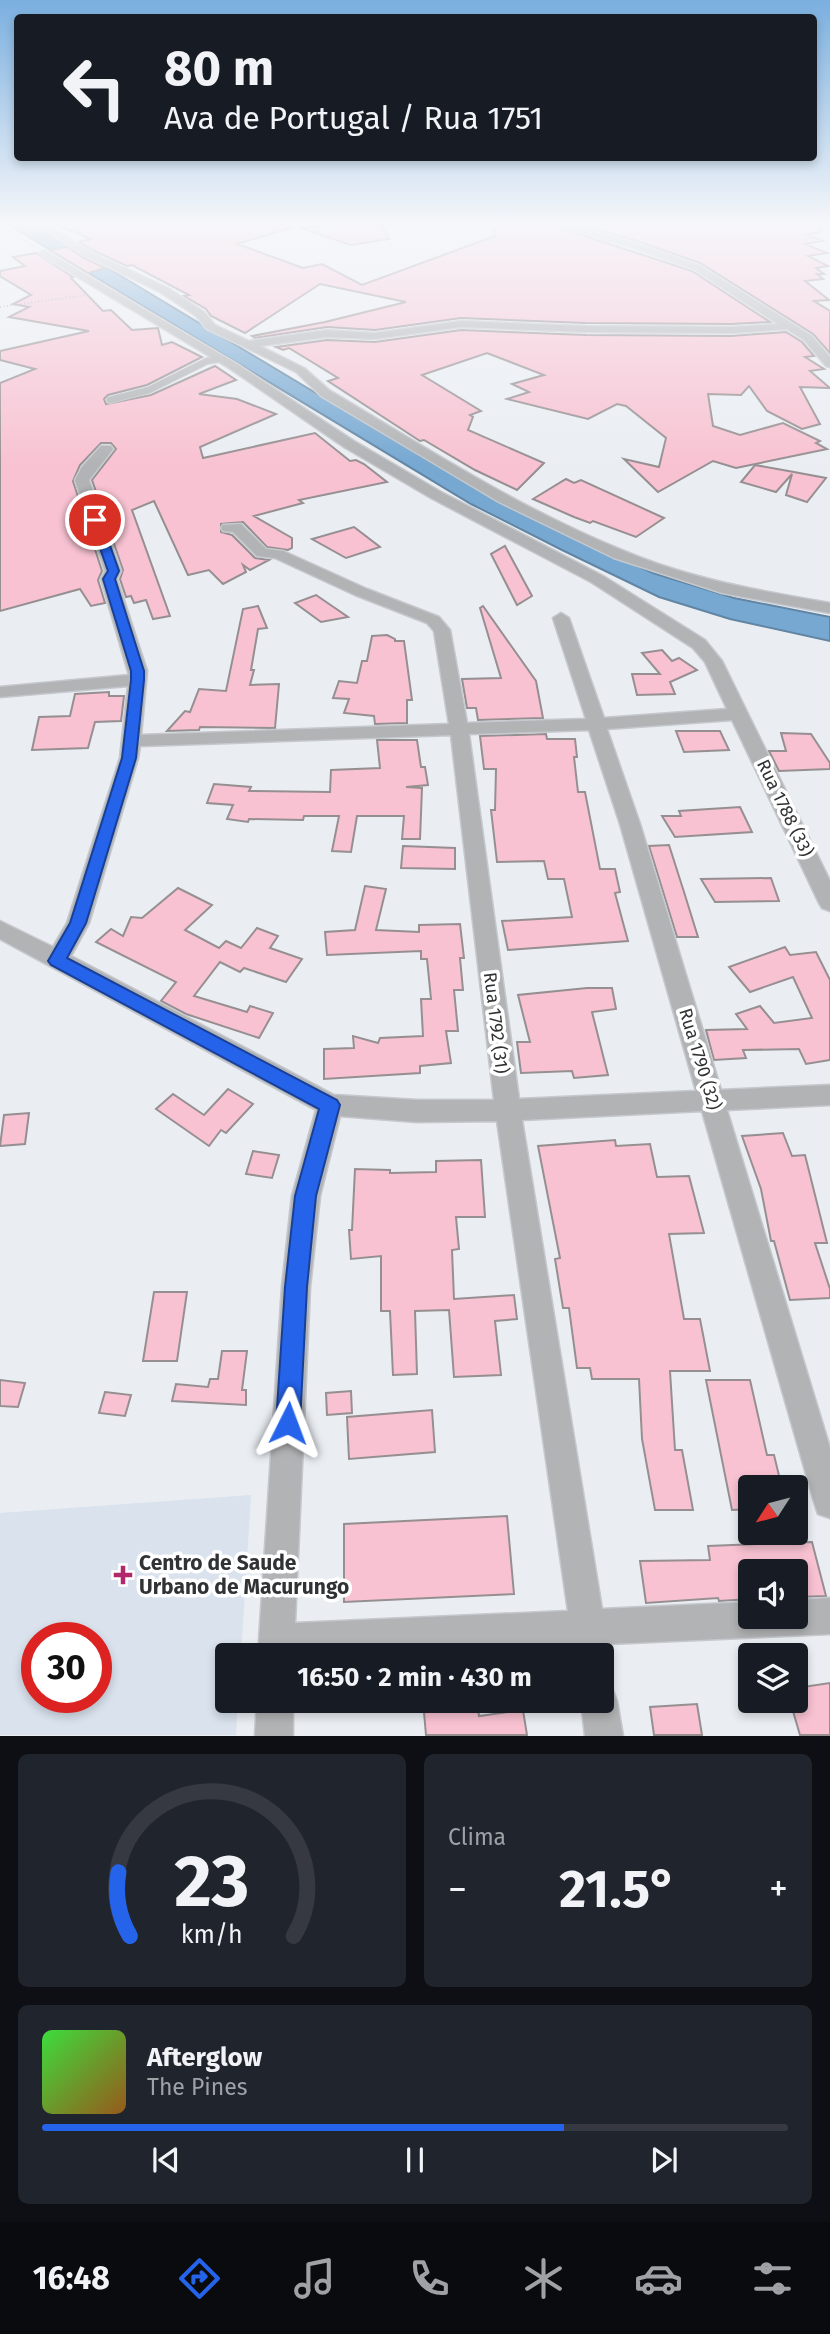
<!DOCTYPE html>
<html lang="pt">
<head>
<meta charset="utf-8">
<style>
  body { margin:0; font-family:"Fira Sans",sans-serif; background:#20242c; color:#f1f3f6; height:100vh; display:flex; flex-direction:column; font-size:26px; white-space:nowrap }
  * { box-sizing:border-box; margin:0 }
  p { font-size:23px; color:#9ea1a6 }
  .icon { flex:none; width:38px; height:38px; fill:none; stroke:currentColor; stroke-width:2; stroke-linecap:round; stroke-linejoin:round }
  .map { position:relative; height:1736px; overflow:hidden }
  .panel { display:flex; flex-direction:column; gap:18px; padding:18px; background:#0d0f14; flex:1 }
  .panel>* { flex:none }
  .hud { position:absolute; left:14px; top:14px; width:803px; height:147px; border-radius:7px; box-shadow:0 4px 10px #0003; background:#171b24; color:#f1f3f6; overflow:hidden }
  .needle { width:46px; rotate:234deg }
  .buttons { position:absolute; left:738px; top:1475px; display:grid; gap:14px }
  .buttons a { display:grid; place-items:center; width:70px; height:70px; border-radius:7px; background:#171b24; box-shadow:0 4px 10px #0003; font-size:35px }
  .speed { position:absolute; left:21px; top:1622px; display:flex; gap:14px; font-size:35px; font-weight:700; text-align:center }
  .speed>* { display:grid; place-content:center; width:91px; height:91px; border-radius:50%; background:#171b24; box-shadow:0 4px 10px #0003; line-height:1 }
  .speed .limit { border:10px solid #d22; background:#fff; color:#111 }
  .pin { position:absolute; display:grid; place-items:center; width:60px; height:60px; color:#fff; margin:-30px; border:4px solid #fff; border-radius:50%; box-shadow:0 2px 7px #0007 }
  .me { position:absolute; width:77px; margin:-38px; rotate:3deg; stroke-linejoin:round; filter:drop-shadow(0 0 5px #0008) }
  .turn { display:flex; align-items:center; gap:24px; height:147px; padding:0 35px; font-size:32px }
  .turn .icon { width:91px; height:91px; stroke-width:2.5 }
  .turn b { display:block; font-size:49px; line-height:60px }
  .big { font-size:52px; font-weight:700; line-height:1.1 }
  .panel .card { flex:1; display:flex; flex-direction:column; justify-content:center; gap:10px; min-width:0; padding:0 24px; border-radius:10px; background:#20242c }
  .panel .dial { align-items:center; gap:0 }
  .dial svg { height:182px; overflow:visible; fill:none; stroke:#363941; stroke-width:7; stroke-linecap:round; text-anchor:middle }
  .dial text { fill:#f1f3f6; stroke:none }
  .song { display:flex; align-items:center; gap:21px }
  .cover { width:84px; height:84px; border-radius:10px; background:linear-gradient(135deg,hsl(120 70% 55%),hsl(30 70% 35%)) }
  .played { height:7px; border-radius:4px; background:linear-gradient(90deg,#2563eb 70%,#363941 70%) }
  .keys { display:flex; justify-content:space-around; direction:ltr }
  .heat { display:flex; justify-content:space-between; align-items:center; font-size:38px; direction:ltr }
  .panel .tiles { flex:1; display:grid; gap:18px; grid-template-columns:1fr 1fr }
  .card:last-child { grid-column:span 2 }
  .trip { position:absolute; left:215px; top:1643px; width:399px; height:70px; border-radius:7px; background:#171b24; box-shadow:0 4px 10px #0003; font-weight:700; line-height:70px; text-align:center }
  .menu { display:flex; height:112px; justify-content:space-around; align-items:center; background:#090b0e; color:#9ea1a6 }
  .menu .icon { width:49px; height:49px }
  .menu .on { color:#2563eb }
  .menu b { font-size:32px; color:#f1f3f6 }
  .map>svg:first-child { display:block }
</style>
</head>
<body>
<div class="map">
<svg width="830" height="1736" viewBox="0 0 830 1736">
  <rect width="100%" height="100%" fill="#eaeef3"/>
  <path fill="#d9e2ed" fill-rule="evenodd" d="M 251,1495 L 241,1655 L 228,1656 L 228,1701 L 238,1701 L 236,1735 L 0,1735 L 0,1513 ZM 37,1638 L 96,1638 L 96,1698 L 37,1698 Z"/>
  <polygon fill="#76a8d2" stroke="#6185a3" stroke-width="2" points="4,222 31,222 424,458 499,501 566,534 653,573 734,598 830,617 830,641 730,619 659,597 562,550 471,504"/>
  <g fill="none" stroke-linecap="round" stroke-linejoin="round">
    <g stroke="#6185a3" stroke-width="3.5">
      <polyline points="566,224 602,234"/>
      <polyline points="643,246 695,263 784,319"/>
    </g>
  </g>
  <g fill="#f8c2d2" stroke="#968f91" stroke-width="2">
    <polygon points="51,222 292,222 293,227 237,244 303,268 322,264 362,285 495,236 493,228 510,222 542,222 692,271 770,322 731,324 586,323 461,318 375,330 327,327 255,338 252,336 325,322 406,302 320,284 245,333 211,316 206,309 184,296 189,295 132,265 127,266 92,250 79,242 91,239"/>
    <polygon points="570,222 820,222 821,232 807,235 823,241 805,244 827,253 808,256 828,266 816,268 824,274 817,274 823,279 805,281 829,300 814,301 830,311 830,353 813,334 700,263 634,240"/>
    <polygon points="380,223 389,239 351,245 301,228"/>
    <polygon points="67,247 84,258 105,268 88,273 50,250"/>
    <polygon points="36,253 73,277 71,278 103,311 111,310 132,330 158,328 162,345 172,342 202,357 147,385 108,395 104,399 106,404 151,395 215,366 236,380 199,394 237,399 276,414 200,447 203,458 315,433 350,461 356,460 364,464 387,482 299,500 303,503 254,516 292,538 292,548 288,550 267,547 243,522 221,524 221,532 232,535 255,558 269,560 250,570 243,565 246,572 223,584 209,570 188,575 154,501 132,510 170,616 153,619 146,600 134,603 131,596 126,597 120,579 123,570 92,480 116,449 111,443 101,443 80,465 73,481 102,571 98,580 105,603 91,606 80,589 0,611 0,383 35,369 0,360 0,351 89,331 9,317 29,307 13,304 31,295 0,276 0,271 25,266 13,257"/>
    <polygon points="461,330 586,335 731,336 786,332 802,342 814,356 805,357 824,369 810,371 830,388 800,387 820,424 802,429 767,411 749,386 741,395 708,394 713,426 740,435 783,423 820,441 816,443 827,449 736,468 713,461 658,492 624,459 659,467 666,438 626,406 617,404 588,419 507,399 529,392 512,384 544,375 487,353 422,375 481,411 470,415 473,417 468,430 544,463 517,490 475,470 424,440 420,441 328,381 338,378 289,348 283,350 276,347 327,340 375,342"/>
    <polygon points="755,465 794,472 826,478 807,502 786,495 792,474 776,492 741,482"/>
    <polygon points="566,479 574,483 581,480 664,518 636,537 593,521 590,523 574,517 533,499"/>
    <polygon points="354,527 380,547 346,558 312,539"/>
    <polygon points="505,546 532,596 517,605 491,554"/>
    <polygon points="316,595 348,617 321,622 295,603"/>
    <polygon points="258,606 267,628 258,629 251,670 254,670 250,685 279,684 275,728 200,727 199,730 167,731 185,711 190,712 199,689 226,691 243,609"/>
    <polygon points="483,606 536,681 543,718 478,720 476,708 467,708 462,679 501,678 480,608"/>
    <polygon points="387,635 395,639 395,641 404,641 412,700 407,700 407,723 375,724 374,716 344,713 349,699 333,698 339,681 357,683 362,661 367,661 372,636"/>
    <polygon points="662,650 672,661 679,658 697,670 670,682 675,694 637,695 632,674 660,674 642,653"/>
    <polygon points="109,692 109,696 124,696 121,721 95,722 88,748 32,750 39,717 70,716 75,694"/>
    <polygon points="676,731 720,731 729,750 684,752"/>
    <polygon points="781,733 811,734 830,763 830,769 779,771 769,751 786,751"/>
    <polygon points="546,734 547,739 575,739 577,757 574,757 578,792 585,792 600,869 615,869 620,892 615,893 628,941 508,950 502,921 572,917 564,879 548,879 544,861 497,862 491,810 495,810 496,769 484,769 480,736"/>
    <polygon points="377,740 417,740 421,767 425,767 428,785 406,787 422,788 420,839 402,839 404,816 357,816 351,852 332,851 339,816 304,816 303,820 249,819 248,822 227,819 233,805 207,803 214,784 251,787 249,791 330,792 331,770 380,768"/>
    <polygon points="740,807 752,832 675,837 662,816 681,816 679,811"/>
    <polygon points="669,845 684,892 698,937 677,937 649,846"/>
    <polygon points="403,846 455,848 455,869 401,868"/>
    <polygon points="771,878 779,901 715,902 701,879"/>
    <polygon points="365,886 386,889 376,930 419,932 419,925 460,924 464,958 460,958 463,990 454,990 458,1031 446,1031 451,1063 420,1066 420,1073 324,1079 324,1049 354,1048 353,1036 378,1043 380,1038 423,1036 421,999 431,999 427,959 421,959 421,951 327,955 325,932 355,930"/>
    <polygon points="178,888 212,905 185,930 219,948 226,941 241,948 257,928 278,936 270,948 302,959 286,982 244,968 240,972 220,962 194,996 247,1012 250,1006 273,1013 259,1038 186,1014 161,1001 176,982 96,942 111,929 123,936 131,917 142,918"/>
    <polygon points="785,947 790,955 816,952 830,980 830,1060 806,1064 799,1049 743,1050 746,1058 714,1060 706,1030 747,1029 736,1014 760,1006 774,1023 812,1018 793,977 750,992 729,967"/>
    <polygon points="587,988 612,988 616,1009 592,1012 608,1075 574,1078 572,1071 521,1073 517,1042 530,1042 518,995"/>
    <polygon points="228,1089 253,1104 226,1133 221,1130 209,1146 156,1109 173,1094 204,1115"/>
    <polygon points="29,1113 25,1144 0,1146 4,1115"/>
    <polygon points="783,1133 792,1156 805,1155 827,1243 815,1243 830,1289 830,1298 790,1300 774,1241 771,1241 761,1189 742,1136"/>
    <polygon points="615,1140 616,1146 650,1144 657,1177 689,1176 704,1233 669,1234 684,1319 700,1319 710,1371 670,1371 675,1450 682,1450 693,1510 655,1510 642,1439 639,1379 592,1379 590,1368 577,1368 569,1308 563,1308 555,1259 560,1258 538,1146"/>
    <polygon points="253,1151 279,1155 272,1178 246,1174"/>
    <polygon points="481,1160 485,1217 456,1217 459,1249 452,1250 454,1299 514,1295 517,1319 495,1321 501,1375 454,1377 449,1310 415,1311 417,1374 393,1375 390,1311 381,1311 381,1256 351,1259 349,1230 352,1230 355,1169 390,1170 390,1173 436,1172 436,1161"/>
    <polygon points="154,1292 187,1292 177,1361 143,1361"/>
    <polygon points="222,1351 247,1351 242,1390 246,1390 246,1405 172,1401 176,1384 208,1387 210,1379 218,1379"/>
    <polygon points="0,1380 25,1383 18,1407 0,1406"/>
    <polygon points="706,1380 750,1380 767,1455 774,1455 782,1488 751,1488 751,1509 732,1510"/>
    <polygon points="351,1391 352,1413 327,1415 326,1393"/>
    <polygon points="105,1392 131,1395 125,1416 99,1413"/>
    <polygon points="432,1410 435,1452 349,1459 347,1417"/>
    <polygon points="507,1516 514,1594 344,1602 344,1524"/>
    <polygon points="812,1542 826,1596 796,1597 796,1572 751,1572 751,1599 719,1601 718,1598 646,1603 640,1561 710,1560 708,1546"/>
    <polygon points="830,1683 830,1735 800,1735 790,1701 796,1701 796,1688"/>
    <polygon points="423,1701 477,1701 479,1716 523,1710 527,1735 426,1735"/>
    <polygon points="697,1704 702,1735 654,1735 650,1707"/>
  </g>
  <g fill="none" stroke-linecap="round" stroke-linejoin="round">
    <g stroke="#c5c8cd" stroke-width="8">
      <polyline id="service" points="110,400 149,390 207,361 220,359"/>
    </g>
    <g stroke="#c5c8cd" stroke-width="3">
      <g id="minor">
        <path d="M 33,222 L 43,222 L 91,252 L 168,288 L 204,312 L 215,325 L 249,341 L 327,330 L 375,333 L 461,321 L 586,326 L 731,327 L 778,324 L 693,269 L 627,246 L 544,222 L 559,222 L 633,242 L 699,265 L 812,336 L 830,357 L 830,367 L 826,366 L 804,340 L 787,329 L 731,333 L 586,332 L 461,327 L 375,339 L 327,337 L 260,346 L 304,368 L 329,390 C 425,447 520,509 624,551 C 690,579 760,591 830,603 L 830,613 L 722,593 L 614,558 L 499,502 L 321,396 L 296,372 L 207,329 L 196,316 L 160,292 L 85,256 Z"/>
        <path d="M 44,250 L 237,364 L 354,441 L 441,492 L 603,576 L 705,640 L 722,661 L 830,881 L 830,911 L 822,908 L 819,903 L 732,720 L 607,729 L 640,824 L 721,1090 L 830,1085 L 830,1105 L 727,1110 L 830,1448 L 830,1518 L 818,1514 L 814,1502 L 702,1111 L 522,1120 L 602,1609 L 751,1602 L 751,1617 L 796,1617 L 796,1600 L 830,1598 L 830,1634 L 608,1644 L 610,1656 L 602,1670 L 602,1656 L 574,1656 L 573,1646 L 366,1656 L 258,1656 L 282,1287 L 292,1196 L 316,1110 L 0,939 L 0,921 L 53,947 L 67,923 L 120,758 L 128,686 L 0,697 L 0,687 L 129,675 L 101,579 L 105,571 L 75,480 L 82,467 L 101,446 L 111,446 L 113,449 L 89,480 L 121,571 L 117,579 L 147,671 L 141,735 L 449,724 L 434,631 L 427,623 L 355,595 L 275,558 L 257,556 L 233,532 L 223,531 L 221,528 L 223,525 L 241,524 L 266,549 L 283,551 L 367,589 L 439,617 L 450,630 L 467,723 L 586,719 L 553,618 L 561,613 L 569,618 L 604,718 L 727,709 L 705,662 L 693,648 L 591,582 L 431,498 L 344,447 L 229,368 L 41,255 L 39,253 ZM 589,730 L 620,824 L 696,1091 L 519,1099 L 469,734 ZM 451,735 L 494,1100 L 417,1100 L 334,1095 L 71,956 L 89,923 L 138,758 L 140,746 ZM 340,1116 L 417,1122 L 497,1121 L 568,1611 L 295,1623 L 310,1287 L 320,1196 Z"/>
        <polygon points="602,1684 612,1688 617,1701 623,1736 585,1736 581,1701 602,1701"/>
        <polygon points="257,1701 293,1701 293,1736 255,1736"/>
      </g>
    </g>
    <g stroke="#a8abaf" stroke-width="2" stroke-dasharray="1 2.5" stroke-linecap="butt">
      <polyline points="0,226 35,247"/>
      <polyline points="0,307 86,295"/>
    </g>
    <use href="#service" stroke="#b1b3b5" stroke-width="6"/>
    <use href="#minor" fill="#b1b3b5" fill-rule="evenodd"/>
  </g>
  <linearGradient id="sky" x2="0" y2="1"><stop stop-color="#7aafdf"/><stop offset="0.48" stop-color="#f6f7fa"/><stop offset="1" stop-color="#f6f7fa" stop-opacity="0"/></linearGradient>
  <rect width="830" height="465" fill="url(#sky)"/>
  <polygon fill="#2563eb" stroke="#184099" stroke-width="2" points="91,517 101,520 119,571 115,579 144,671 144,680 136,758 86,923 67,958 337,1100 340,1105 316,1196 307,1287 300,1423 297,1432 288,1435 280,1432 276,1423 285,1287 295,1196 319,1109 51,965 48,961 70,923 122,758 131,680 131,671 103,579 108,571 90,520"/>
  <path fill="#b1296a" stroke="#fff" stroke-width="2.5" d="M119.5 1564.5h7v7h7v7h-7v7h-7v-7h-7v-7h7z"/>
  <g text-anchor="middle" stroke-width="7" stroke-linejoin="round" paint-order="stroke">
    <g font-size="18" fill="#313234" stroke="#fff">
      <text transform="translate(785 808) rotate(64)" y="6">Rua 1788 (33)</text>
      <text transform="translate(496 1023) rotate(83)" y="6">Rua 1792 (31)</text>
      <text transform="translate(700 1059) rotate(73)" y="6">Rua 1790 (32)</text>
    </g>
    <g font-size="21" font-weight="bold" fill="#313234" stroke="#fff" text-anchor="start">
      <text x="139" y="1570">Centro de Saude<tspan x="139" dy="24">Urbano de Macurungo</tspan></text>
    </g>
  </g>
</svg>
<div class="buttons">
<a><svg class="needle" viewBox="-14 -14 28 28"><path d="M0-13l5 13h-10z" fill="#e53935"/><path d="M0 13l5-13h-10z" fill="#9ea1a6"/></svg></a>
<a><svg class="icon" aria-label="sound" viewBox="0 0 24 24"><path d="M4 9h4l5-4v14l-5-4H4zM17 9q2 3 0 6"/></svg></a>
<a><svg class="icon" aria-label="layers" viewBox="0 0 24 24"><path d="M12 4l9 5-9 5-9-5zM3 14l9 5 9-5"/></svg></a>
</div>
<div class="speed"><div class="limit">30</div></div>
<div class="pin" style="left:95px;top:520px;background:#d93025"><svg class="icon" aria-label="arrive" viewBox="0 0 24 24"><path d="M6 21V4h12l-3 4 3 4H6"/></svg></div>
<svg class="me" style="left:288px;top:1423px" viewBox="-20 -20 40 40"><path d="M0-17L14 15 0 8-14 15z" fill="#2563eb" stroke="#fff" stroke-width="4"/></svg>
<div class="trip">16:50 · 2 min · 430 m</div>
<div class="hud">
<div class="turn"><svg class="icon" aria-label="left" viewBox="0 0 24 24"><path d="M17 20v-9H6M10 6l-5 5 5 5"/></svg><div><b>80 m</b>Ava de Portugal / Rua 1751</div></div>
</div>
</div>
<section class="panel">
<div class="tiles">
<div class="card dial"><svg viewBox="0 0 100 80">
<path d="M14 69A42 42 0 1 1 86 69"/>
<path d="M14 69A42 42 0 0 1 9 41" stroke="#2563eb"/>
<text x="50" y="56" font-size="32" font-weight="700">23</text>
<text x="50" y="72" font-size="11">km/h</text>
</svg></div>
<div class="card"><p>Clima</p>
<div class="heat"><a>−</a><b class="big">21.5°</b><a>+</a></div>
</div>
<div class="card">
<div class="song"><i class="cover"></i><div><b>Afterglow</b><p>The Pines</p></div></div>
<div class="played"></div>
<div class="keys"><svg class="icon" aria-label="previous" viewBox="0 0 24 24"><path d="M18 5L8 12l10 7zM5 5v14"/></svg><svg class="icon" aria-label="pause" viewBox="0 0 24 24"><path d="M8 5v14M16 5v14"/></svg><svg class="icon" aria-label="next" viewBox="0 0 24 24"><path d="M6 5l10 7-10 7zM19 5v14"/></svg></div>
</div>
</div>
</section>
<nav class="menu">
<b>16:48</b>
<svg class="icon on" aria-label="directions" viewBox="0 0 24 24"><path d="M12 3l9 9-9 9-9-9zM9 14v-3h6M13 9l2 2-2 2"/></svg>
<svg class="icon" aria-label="music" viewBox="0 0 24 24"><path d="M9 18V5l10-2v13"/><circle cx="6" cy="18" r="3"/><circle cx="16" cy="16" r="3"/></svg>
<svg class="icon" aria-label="phone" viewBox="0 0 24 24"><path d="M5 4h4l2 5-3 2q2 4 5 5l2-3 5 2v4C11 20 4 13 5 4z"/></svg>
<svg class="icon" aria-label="climate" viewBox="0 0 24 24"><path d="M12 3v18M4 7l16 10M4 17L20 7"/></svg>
<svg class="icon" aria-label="car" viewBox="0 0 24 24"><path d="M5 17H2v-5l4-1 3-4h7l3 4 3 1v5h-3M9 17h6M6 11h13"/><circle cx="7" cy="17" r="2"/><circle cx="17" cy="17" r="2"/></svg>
<svg class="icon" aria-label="filters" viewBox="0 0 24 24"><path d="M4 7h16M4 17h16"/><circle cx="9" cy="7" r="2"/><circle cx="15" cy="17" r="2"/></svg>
</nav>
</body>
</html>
